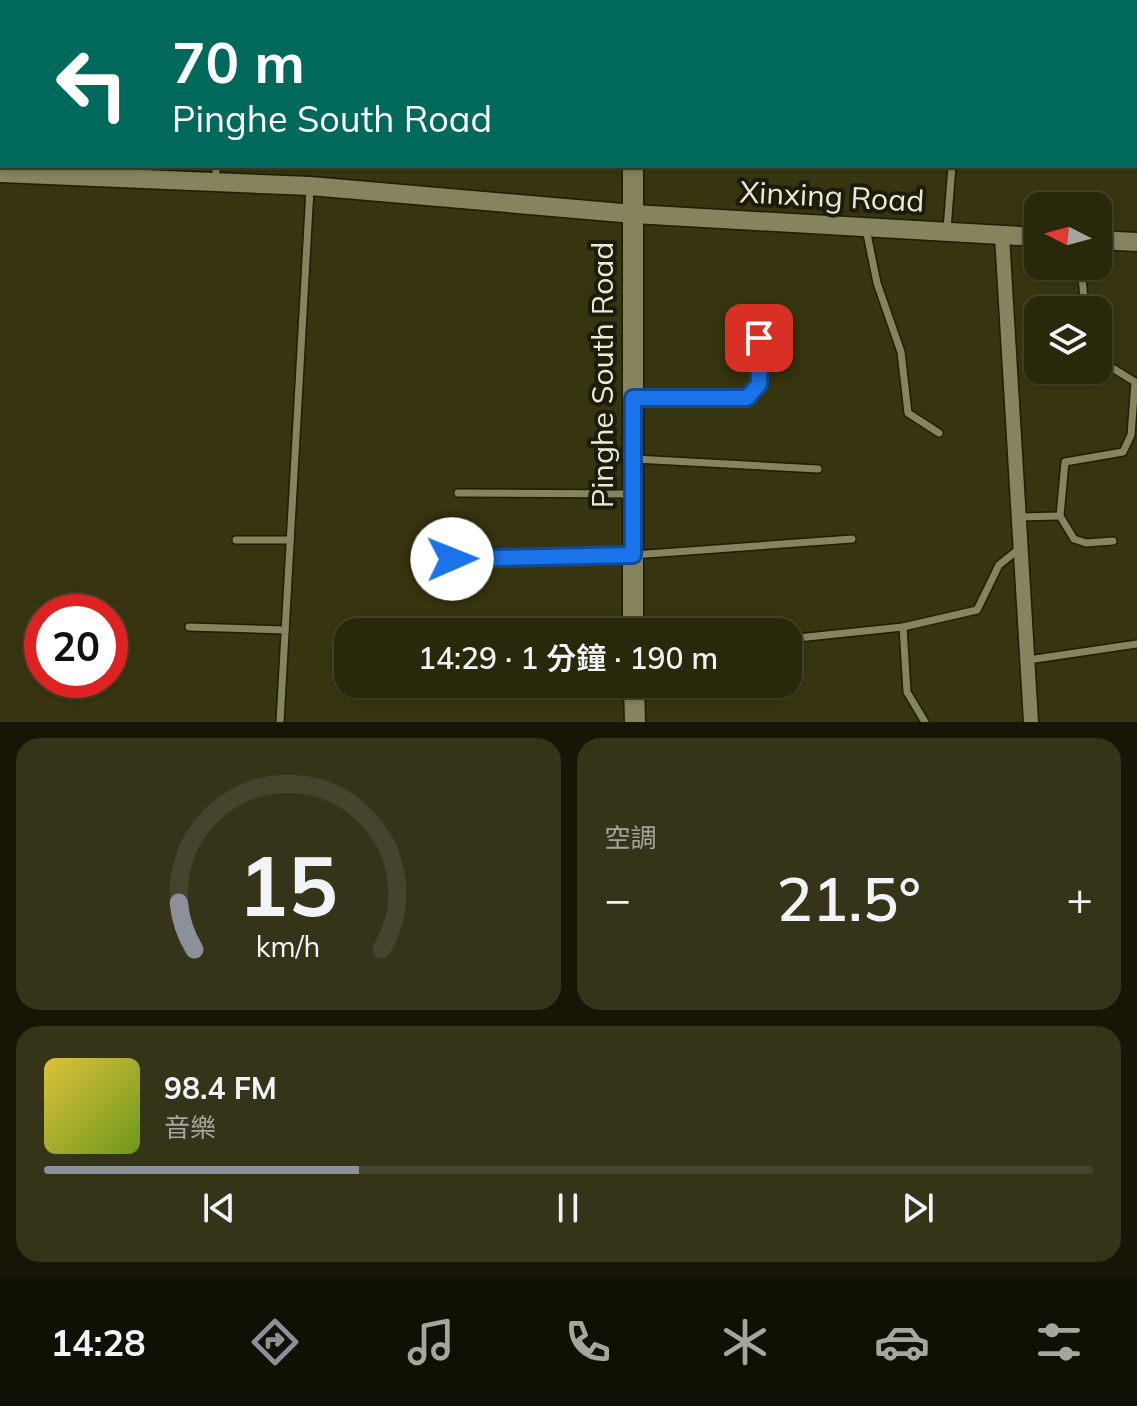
<!DOCTYPE html>
<html lang="zh-TW">
<head>
<meta charset="utf-8">
<style>
  body { margin:0; font-family:Mulish,"Noto Sans TC",sans-serif; background:#353419; color:#f1f3f6; height:100vh; display:flex; flex-direction:column; font-size:30px; white-space:nowrap }
  * { box-sizing:border-box; margin:0 }
  p { font-size:26px; color:#a5a69d }
  .icon { flex:none; width:44px; height:44px; fill:none; stroke:currentColor; stroke-width:2; stroke-linecap:round; stroke-linejoin:round }
  .map { position:relative; height:722px; overflow:hidden }
  .details { display:flex; flex-direction:column; gap:16px; padding:16px; background:#171606; flex:1 }
  .details>* { flex:none }
  .top-card { position:absolute; left:0px; top:0px; width:1138px; height:168px; box-shadow:0 2px 6px #0004,0 0 0 2px #45442c; background:#00695c; color:#fff; overflow:hidden }
  .needle { width:52px; rotate:276deg }
  .controls { position:absolute; left:1024px; top:192px; display:grid; gap:16px }
  .controls a { display:grid; place-items:center; width:88px; height:88px; border-radius:16px; background:#29280b; box-shadow:0 2px 6px #0004,0 0 0 2px #45442c; font-size:40px }
  .speed { position:absolute; left:24px; top:594px; display:flex; gap:16px; font-size:40px; font-weight:700; text-align:center }
  .speed>* { display:grid; place-content:center; width:104px; height:104px; border-radius:50%; background:#29280b; box-shadow:0 2px 6px #0004,0 0 0 2px #45442c; line-height:1 }
  .speed .limit { border:12px solid #d22; background:#fff; color:#111 }
  .pin { position:absolute; display:grid; place-items:center; width:68px; height:68px; color:#fff; margin:-34px; border-radius:16px; box-shadow:0 4px 12px #0006 }
  .me { position:absolute; width:88px; margin:-44px; rotate:89deg; stroke-linejoin:round; filter:drop-shadow(0 0 6px #0008) }
  .turn { display:flex; align-items:center; gap:28px; height:168px; padding:0 40px; font-size:36px }
  .turn .icon { width:104px; height:104px; stroke-width:2.5 }
  .turn b { display:block; font-size:56px; line-height:68px }
  .big { font-size:60px; font-weight:600; line-height:1.1 }
  .details .card { flex:1; display:flex; flex-direction:column; justify-content:center; gap:12px; min-width:0; padding:0 28px; border-radius:24px; background:#353419 }
  .details .dial { align-items:center; gap:0 }
  .dial svg { height:208px; overflow:visible; fill:none; stroke:#45442c; stroke-width:7; stroke-linecap:round; text-anchor:middle }
  .dial text { fill:#f1f3f6; stroke:none }
  .song { display:flex; align-items:center; gap:24px }
  .cover { width:96px; height:96px; border-radius:12px; background:linear-gradient(135deg,hsl(50 70% 55%),hsl(80 70% 35%)) }
  .played { height:8px; border-radius:4px; background:linear-gradient(90deg,#8c9099 30%,#45442c 30%) }
  .keys { display:flex; justify-content:space-around; direction:ltr }
  .heat { display:flex; justify-content:space-between; align-items:center; font-size:44px; direction:ltr }
  .details .tiles { flex:1; display:grid; gap:16px; grid-template-columns:1fr 1fr }
  .card:last-child { grid-column:span 2 }
  .trip { position:absolute; left:334px; top:618px; width:468px; height:80px; border-radius:24px; background:#29280b; box-shadow:0 2px 6px #0004,0 0 0 2px #45442c; font-weight:600; line-height:80px; text-align:center }
  .menu { display:flex; height:128px; justify-content:space-around; align-items:center; background:#101004; color:#a5a69d }
  .menu .icon { width:56px; height:56px }
  .menu .on { color:#8c9099 }
  .menu b { font-size:36px; color:#f1f3f6 }
  .map>svg:first-child { display:block }
</style>
</head>
<body>
<div class="map">
<svg width="1137" height="722" viewBox="0 0 1137 722">
  <rect width="100%" height="100%" fill="#37350f"/>
  <g fill="none" stroke-linecap="round" stroke-linejoin="round">
    <g stroke="#1e1c02" stroke-width="10">
      <g id="service">
        <polyline points="224,0 225,2"/>
        <polyline points="665,0 666,2"/>
        <polyline points="454,2 469,0"/>
        <polyline points="902,2 902,0"/>
        <polyline points="216,166 216,180"/>
        <polyline points="866,229 877,283 901,352 908,413 939,433"/>
        <polyline points="947,229 952,166"/>
        <polyline points="1081,266 1085,310"/>
        <polyline points="1098,359 1135,382 1131,435 1123,452 1065,462 1060,516 1074,539 1086,543 1113,541"/>
        <polyline points="635,398 747,398 759,384 759,338"/>
        <polyline points="635,459 818,469"/>
        <polyline points="458,493 632,494"/>
        <polyline points="1019,517 1060,516"/>
        <polyline points="236,540 290,540"/>
        <polyline points="452,559 633,555 852,539"/>
        <polyline points="450,621 631,622"/>
        <polyline points="189,627 285,630"/>
        <polyline points="903,627 907,692 925,722"/>
        <polyline points="788,639 903,627 977,610 999,565 1019,549"/>
        <polyline points="1028,660 1137,644"/>
        <polyline points="280,722 310,189"/>
      </g>
    </g>
    <g stroke="#1e1c02" stroke-width="17">
      <polyline id="minor" points="1002,236 1031,722"/>
    </g>
    <g stroke="#1e1c02" stroke-width="21">
      <g id="tertiary">
        <polyline points="0,173 310,186 634,214 1038,237"/>
        <polyline points="1098,240 1137,242"/>
      </g>
    </g>
    <g stroke="#1e1c02" stroke-width="23">
      <g id="secondary">
        <polyline points="602,0 603,2"/>
        <polyline points="633,166 633,632"/>
        <polyline points="634,684 635,722"/>
      </g>
    </g>
    <use href="#service" stroke="#86845d" stroke-width="7"/>
    <use href="#minor" stroke="#86845d" stroke-width="14"/>
    <use href="#tertiary" stroke="#86845d" stroke-width="18"/>
    <use href="#secondary" stroke="#86845d" stroke-width="20"/>
  </g>
  <g fill="none" stroke-linecap="round" stroke-linejoin="round">
    <g stroke="#114b97" stroke-width="20">
      <polyline id="route" points="452,559 633,555 633,398 747,398 759,384 759,338"/>
    </g>
    <use href="#route" stroke="#1a73e8" stroke-width="14"/>
  </g>
  <g text-anchor="middle" stroke-width="8" stroke-linejoin="round" paint-order="stroke">
    <g font-size="30" fill="#eaead5" stroke="#1d1c0c">
      <text transform="translate(832 197) rotate(3)" y="10">Xinxing Road</text>
      <text transform="translate(603 375) rotate(-90)" y="10">Pinghe South Road</text>
    </g>
  </g>
</svg>
<div class="controls">
<a><svg class="needle" viewBox="-14 -14 28 28"><path d="M0-13l5 13h-10z" fill="#e53935"/><path d="M0 13l5-13h-10z" fill="#a5a69d"/></svg></a>
<a><svg class="icon" aria-label="layers" viewBox="0 0 24 24"><path d="M12 4l9 5-9 5-9-5zM3 14l9 5 9-5"/></svg></a>
</div>
<div class="speed"><div class="limit">20</div></div>
<div class="pin" style="left:759px;top:338px;background:#d93025"><svg class="icon" aria-label="arrive" viewBox="0 0 24 24"><path d="M6 21V4h12l-3 4 3 4H6"/></svg></div>
<svg class="me" style="left:452px;top:559px" viewBox="-20 -20 40 40"><circle r="19" fill="#fff"/><path d="M0-13L10 11 0 6-10 11z" fill="#1a73e8"/></svg>
<div class="trip">14:29 · 1 分鐘 · 190 m</div>
<div class="top-card">
<div class="turn"><svg class="icon" aria-label="left" viewBox="0 0 24 24"><path d="M17 20v-9H6M10 6l-5 5 5 5"/></svg><div><b>70 m</b>Pinghe South Road</div></div>
</div>
</div>
<section class="details">
<div class="tiles">
<div class="card dial"><svg viewBox="0 0 100 80">
<path d="M14 69A42 42 0 1 1 86 69"/>
<path d="M14 69A42 42 0 0 1 8 51" stroke="#8c9099"/>
<text x="50" y="56" font-size="32" font-weight="700">15</text>
<text x="50" y="72" font-size="11">km/h</text>
</svg></div>
<div class="card"><p>空調</p>
<div class="heat"><a>−</a><b class="big">21.5°</b><a>+</a></div>
</div>
<div class="card">
<div class="song"><i class="cover"></i><div><b>98.4 FM</b><p>音樂</p></div></div>
<div class="played"></div>
<div class="keys"><svg class="icon" aria-label="previous" viewBox="0 0 24 24"><path d="M18 5L8 12l10 7zM5 5v14"/></svg><svg class="icon" aria-label="pause" viewBox="0 0 24 24"><path d="M8 5v14M16 5v14"/></svg><svg class="icon" aria-label="next" viewBox="0 0 24 24"><path d="M6 5l10 7-10 7zM19 5v14"/></svg></div>
</div>
</div>
</section>
<nav class="menu">
<b>14:28</b>
<svg class="icon on" aria-label="directions" viewBox="0 0 24 24"><path d="M12 3l9 9-9 9-9-9zM9 14v-3h6M13 9l2 2-2 2"/></svg>
<svg class="icon" aria-label="music" viewBox="0 0 24 24"><path d="M9 18V5l10-2v13"/><circle cx="6" cy="18" r="3"/><circle cx="16" cy="16" r="3"/></svg>
<svg class="icon" aria-label="phone" viewBox="0 0 24 24"><path d="M5 4h4l2 5-3 2q2 4 5 5l2-3 5 2v4C11 20 4 13 5 4z"/></svg>
<svg class="icon" aria-label="climate" viewBox="0 0 24 24"><path d="M12 3v18M4 7l16 10M4 17L20 7"/></svg>
<svg class="icon" aria-label="car" viewBox="0 0 24 24"><path d="M5 17H2v-5l4-1 3-4h7l3 4 3 1v5h-3M9 17h6M6 11h13"/><circle cx="7" cy="17" r="2"/><circle cx="17" cy="17" r="2"/></svg>
<svg class="icon" aria-label="filters" viewBox="0 0 24 24"><path d="M4 7h16M4 17h16"/><circle cx="9" cy="7" r="2"/><circle cx="15" cy="17" r="2"/></svg>
</nav>
</body>
</html>
